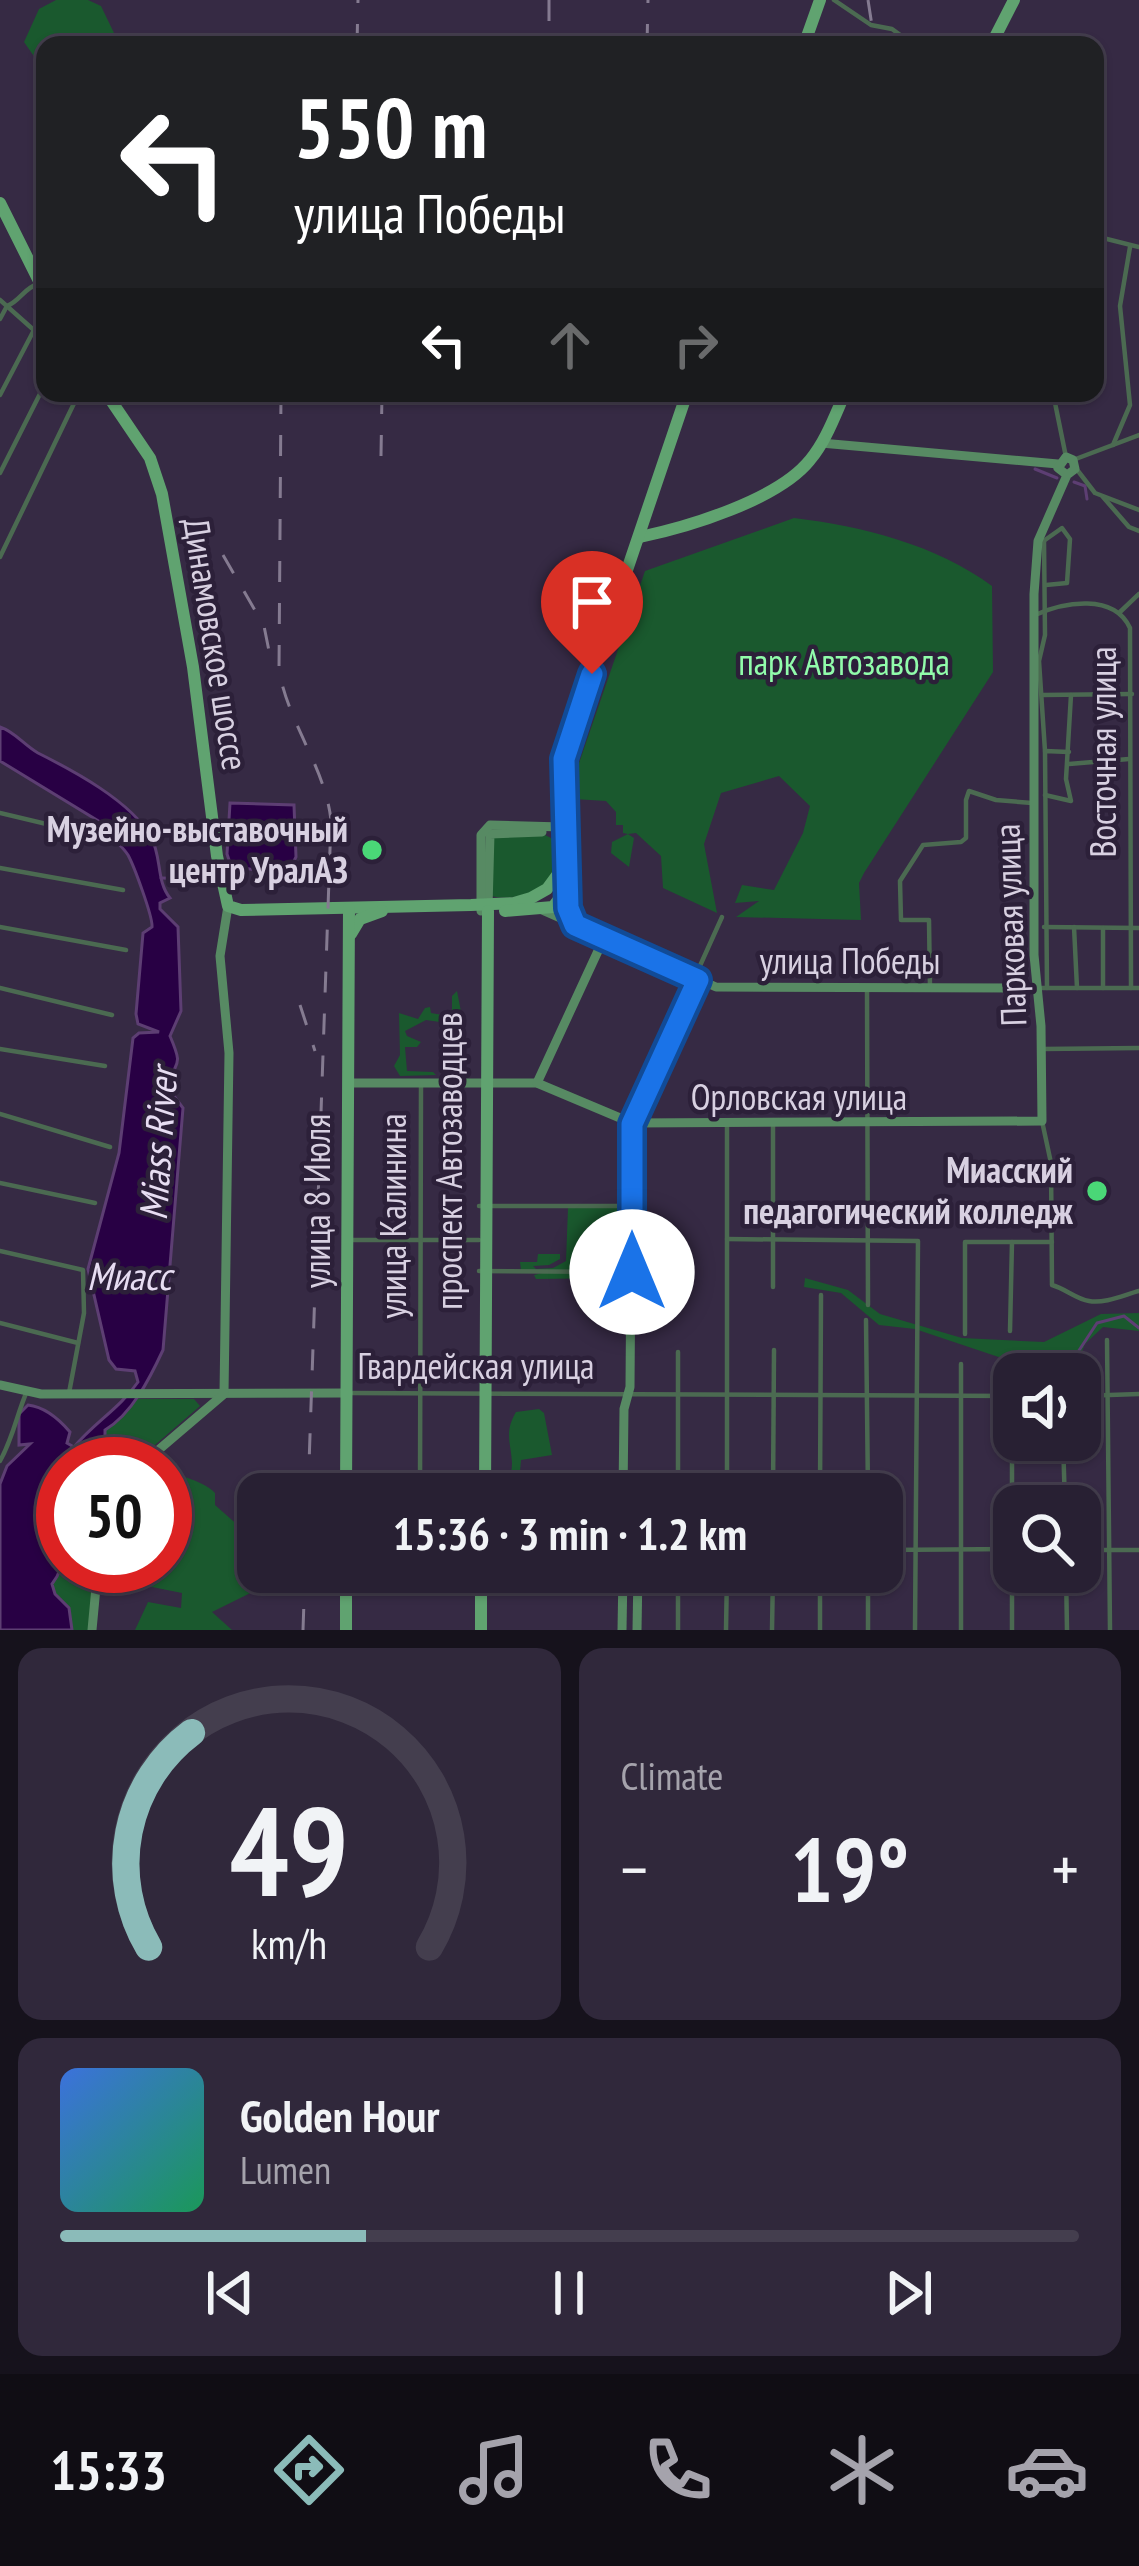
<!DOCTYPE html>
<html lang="en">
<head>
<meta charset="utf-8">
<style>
  body { margin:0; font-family:"PT Sans Narrow",sans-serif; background:#30283b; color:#f1f3f6; height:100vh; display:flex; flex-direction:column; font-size:45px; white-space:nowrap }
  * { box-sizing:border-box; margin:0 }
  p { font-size:39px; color:#a5a3ac }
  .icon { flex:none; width:66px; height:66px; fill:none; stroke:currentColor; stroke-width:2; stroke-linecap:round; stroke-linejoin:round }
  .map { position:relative; height:1630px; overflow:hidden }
  .drawer { display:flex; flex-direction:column; gap:18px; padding:18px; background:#16121c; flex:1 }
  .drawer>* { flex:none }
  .top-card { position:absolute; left:36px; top:36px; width:1068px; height:366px; border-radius:24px; box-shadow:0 3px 9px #0004,0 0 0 3px #443e4e; background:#202124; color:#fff; overflow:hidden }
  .controls { position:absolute; left:993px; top:1353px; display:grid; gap:24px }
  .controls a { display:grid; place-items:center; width:108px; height:108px; border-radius:24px; background:#282033; box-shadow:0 3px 9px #0004,0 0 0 3px #443e4e; font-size:60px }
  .speed { position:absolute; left:36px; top:1437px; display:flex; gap:24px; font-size:60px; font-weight:700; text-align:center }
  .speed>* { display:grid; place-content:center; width:156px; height:156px; border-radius:50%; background:#282033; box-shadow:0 3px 9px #0004,0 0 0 3px #443e4e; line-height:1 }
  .speed .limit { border:18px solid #d22; background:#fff; color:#111 }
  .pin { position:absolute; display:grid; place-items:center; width:102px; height:102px; color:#fff; margin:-123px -51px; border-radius:50% 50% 50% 0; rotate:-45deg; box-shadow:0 0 12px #0007 }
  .pin .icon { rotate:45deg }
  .me { position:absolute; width:132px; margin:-66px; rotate:0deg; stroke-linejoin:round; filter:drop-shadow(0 0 9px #0008) }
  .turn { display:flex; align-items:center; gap:42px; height:252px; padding:0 60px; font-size:54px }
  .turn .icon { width:156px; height:156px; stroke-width:2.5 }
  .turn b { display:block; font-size:84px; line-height:102px }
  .lanes { display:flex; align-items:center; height:114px; padding:0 60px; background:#0003; justify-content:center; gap:60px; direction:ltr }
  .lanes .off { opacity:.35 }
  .big { font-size:90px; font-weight:700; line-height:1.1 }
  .drawer .widget { flex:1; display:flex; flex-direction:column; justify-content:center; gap:18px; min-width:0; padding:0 42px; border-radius:24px; background:#30283b }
  .drawer .dial { align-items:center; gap:0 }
  .dial svg { height:312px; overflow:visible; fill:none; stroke:#443e4e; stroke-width:7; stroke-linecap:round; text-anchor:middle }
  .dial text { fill:#f1f3f6; stroke:none }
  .song { display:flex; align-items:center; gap:36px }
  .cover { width:144px; height:144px; border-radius:18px; background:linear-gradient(135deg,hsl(220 70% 55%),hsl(150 70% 35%)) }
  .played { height:12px; border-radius:6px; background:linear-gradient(90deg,#8bbbb9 30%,#443e4e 30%) }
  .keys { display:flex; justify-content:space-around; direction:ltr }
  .heat { display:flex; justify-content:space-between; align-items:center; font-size:66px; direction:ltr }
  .drawer .tiles { flex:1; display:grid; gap:18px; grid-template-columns:1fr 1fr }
  .widget:last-child { grid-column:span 2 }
  .trip { position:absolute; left:237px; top:1473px; width:666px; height:120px; border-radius:24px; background:#282033; box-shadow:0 3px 9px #0004,0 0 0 3px #443e4e; font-weight:700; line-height:120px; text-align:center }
  .dock { display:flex; height:192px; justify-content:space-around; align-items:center; background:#100d14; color:#a5a3ac }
  .dock .icon { width:84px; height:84px }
  .dock .current { color:#8bbbb9 }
  .dock b { font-size:54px; color:#f1f3f6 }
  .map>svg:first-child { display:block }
</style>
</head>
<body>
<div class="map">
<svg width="1139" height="1630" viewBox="0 0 1139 1630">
  <rect width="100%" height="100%" fill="#362a44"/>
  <g fill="#1a592e">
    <polygon points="56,0 88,0 101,6 114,33 113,45 45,45 45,87 38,62 24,42 39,9"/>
    <path d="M 794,518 C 862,526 937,545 992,586 L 993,672 L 864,873 L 859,883 L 861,920 L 736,917 L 759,901 L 735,903 L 742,885 L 774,890 L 803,833 L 810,806 L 779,776 L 721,793 L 704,844 L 717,913 L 663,888 L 661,856 L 636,833 L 628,834 L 634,838 L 629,867 L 611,853 L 612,842 L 628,834 L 623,833 L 623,825 L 616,825 L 616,812 L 606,801 L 574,799 L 578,766 L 645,571 Z"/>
    <path d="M 545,835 L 555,840 C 555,849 558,864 555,872 C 548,894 509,901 492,896 L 492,837 Z"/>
    <polygon points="457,991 464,1027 461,1035 449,1033 447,1023 426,1020 405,1031 407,1036 421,1042 417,1047 405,1047 407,1071 433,1072 436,1075 400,1076 394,1066 400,1055 399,1013 418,1019 425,1008 430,1007 431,1013 448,1016 452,1010 452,996"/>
    <polygon points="568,1208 629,1208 629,1270 620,1270 615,1278 536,1279 534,1275 546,1272 521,1270 520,1262 537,1262 538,1254 560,1254 560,1259 549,1265 533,1266 536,1269 553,1268 566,1261"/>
    <polygon points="805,1278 848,1290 880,1314 962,1338 1044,1342 1101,1314 1139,1313 1139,1331 1103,1327 1085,1344 1074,1371 1064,1374 1043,1372 915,1329 879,1325 841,1293 804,1287"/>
    <path d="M 134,1399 L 194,1399 L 200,1406 L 133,1464 L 77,1464 L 77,1454 C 103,1434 112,1424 134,1399 Z"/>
    <path d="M 539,1409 L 544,1413 L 552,1455 L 521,1460 L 518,1494 L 505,1494 C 508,1484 512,1474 512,1463 C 511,1443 504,1432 516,1412 Z"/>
    <path d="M 165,1469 C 181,1477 204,1481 215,1493 L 215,1505 L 258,1543 L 258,1572 L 291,1573 L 212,1612 L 232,1630 L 135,1630 L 148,1602 L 181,1608 L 182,1593 L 147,1586 L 145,1566 L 165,1566 Z"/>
    <polygon points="63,1558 63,1566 95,1566 90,1630 72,1630 63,1600 55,1594 52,1584 58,1576"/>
  </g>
  <g fill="#280044" stroke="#5d3e73" stroke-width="3">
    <path d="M 0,727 C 15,732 24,745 38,753 C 72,770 131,801 151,837 C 162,857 156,881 170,898 L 160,903 L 160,909 L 178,927 L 181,1011 L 170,1036 C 185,1071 174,1058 168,1088 L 183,1108 L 163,1350 C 150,1378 132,1414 105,1430 L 105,1437 L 77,1453 L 77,1464 L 63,1464 C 60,1499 76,1555 52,1584 L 55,1594 L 69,1608 L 72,1630 L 0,1630 L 0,1484 L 7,1466 L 30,1444 L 19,1445 L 19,1414 L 28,1405 C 45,1407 59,1419 70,1432 L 67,1443 L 74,1447 C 94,1423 120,1408 138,1382 L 135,1371 L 116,1369 L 109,1360 L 88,1269 L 119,1153 L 133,1038 L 139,1033 L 159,1032 L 138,1024 L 136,1014 L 143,933 L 152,927 C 153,917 134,866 128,855 C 120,843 110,839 105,825 L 0,761 Z"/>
    <polygon points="230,803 294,805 296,857 292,865 269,872 231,866 227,854"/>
  </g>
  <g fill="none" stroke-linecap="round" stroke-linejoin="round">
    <g stroke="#5d3e73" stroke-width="3">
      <polyline points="1035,469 1057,478"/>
      <polyline points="1074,482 1085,486 1087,499"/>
      <polyline points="161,878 205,879"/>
      <polyline points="1055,1354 1076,1355 1097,1323 1124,1316 1139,1328"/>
    </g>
    <g stroke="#4b6a51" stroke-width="4.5">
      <polyline points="834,0 871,25 892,29 914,45"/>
      <polyline points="1095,236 1139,247"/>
      <polyline points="0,300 45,340"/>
      <path d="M 0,319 L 7,306 C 20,301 24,288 38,284"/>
      <polyline points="1053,393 1066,457"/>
      <polyline points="0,395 34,330 45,320"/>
      <polyline points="1113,445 1130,405 1120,306 1130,247"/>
      <polyline points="1073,460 1139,435"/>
      <polyline points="1078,471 1095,493 1139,510"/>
      <polyline points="0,473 45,384"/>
      <polyline points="1103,497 1129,527 1139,531"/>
      <polyline points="1045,540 1062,528 1070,539 1067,583 1046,585"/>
      <polyline points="1044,541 1045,635 1039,661 1045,751"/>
      <polyline points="0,557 79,393"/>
      <polyline points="1120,612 1139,594"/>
      <path d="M 1035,615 C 1064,602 1114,593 1130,628 L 1131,988"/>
      <polyline points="1042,695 1132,694"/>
      <polyline points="1069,764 1129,759"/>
      <polyline points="1045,795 1071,801 1066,779 1071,695"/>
      <polyline points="0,813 101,837"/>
      <polyline points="0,868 123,890"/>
      <polyline points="0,927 126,950"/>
      <polyline points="1044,927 1139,928"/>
      <polyline points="1074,927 1077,988"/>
      <polyline points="1103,928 1103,988"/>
      <polyline points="694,979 722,917"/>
      <polyline points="0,988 112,1015"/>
      <polyline points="867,988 868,1305"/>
      <polyline points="930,988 929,920 901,920 900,881 923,845 961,842 966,838 966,800 969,791 996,800 1032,803"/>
      <polyline points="1037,988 1139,988"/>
      <polyline points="1047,988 1045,751 1069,752"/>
      <polyline points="0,1049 105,1066"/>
      <polyline points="1042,1049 1139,1048"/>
      <polyline points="0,1114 110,1147"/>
      <path d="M 1042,1121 L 1051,1163 L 1052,1285 C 1066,1289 1076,1299 1089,1301 C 1104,1304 1124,1295 1139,1291"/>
      <polyline points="773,1124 773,1287"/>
      <polyline points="0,1183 95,1203"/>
      <polyline points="479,1206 632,1206"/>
      <polyline points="727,1239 918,1241 915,1630"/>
      <polyline points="352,1240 479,1240"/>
      <polyline points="0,1251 83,1270 84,1313 69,1393"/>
      <polyline points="479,1271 629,1272"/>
      <polyline points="866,1320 868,1494"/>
      <polyline points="0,1323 78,1343"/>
      <polyline points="1010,1331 1012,1242"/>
      <polyline points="965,1334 965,1242 1052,1242"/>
      <polyline points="1107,1340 1110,1630"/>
      <polyline points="678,1352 678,1494"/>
      <polyline points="348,1393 1014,1396"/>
      <polyline points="1012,1396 1012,1630"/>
      <polyline points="1080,1396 1139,1394"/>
      <polyline points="1063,1440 1065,1506"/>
      <path d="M 0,1461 C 13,1438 17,1414 27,1391"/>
      <polyline points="420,1494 421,1083"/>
      <polyline points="727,1494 727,1124"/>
      <polyline points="773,1494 774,1350"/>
      <polyline points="820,1494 821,1295"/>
      <polyline points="882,1550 1014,1549"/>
      <polyline points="1080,1550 1139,1550"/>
      <polyline points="820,1572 820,1630"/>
      <polyline points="1066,1572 1067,1630"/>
      <polyline points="678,1630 678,1572"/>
      <polyline points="726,1630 727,1572"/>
      <polyline points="772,1630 773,1572"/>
      <polyline points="868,1630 868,1572"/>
      <polyline points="961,1630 961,1364"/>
    </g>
    <g stroke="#578a63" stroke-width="9">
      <polyline points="821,443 1058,464"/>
      <polyline points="565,891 574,924"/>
      <polyline points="488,908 490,834 542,832"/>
      <polyline points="542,910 716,987 1037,988"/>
      <polyline points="481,911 481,835 490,825 562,827"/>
      <polyline points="348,1083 537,1083 632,1123 1042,1121 1041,1026 1034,955 1034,594 1038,541 1067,475 1075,469 1073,460 1066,457 1058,468 1067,475"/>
      <polyline points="537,1083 604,938"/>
      <polyline points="0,1385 41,1394 348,1393"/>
      <polyline points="142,1464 224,1394 229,1053 220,956 228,906"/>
      <polyline points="623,1494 624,1409 630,1387 632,1123 698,980"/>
      <polyline points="92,1630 98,1566"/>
      <polyline points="622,1630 623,1572"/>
      <polyline points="637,1630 638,1572"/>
    </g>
    <g stroke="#60a370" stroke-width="12">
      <polyline points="804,45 820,0"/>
      <polyline points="991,45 1014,0"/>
      <polyline points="0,203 45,293"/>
      <polyline points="106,393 150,458 162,494 193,667 217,856 228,906 241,910 471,905 514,903 531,898 547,889 558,874 563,772"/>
      <path d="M 640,537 C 688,527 778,500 810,460 C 826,441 835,415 845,393"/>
      <polyline points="565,779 567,747 687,393"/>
      <polyline points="505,911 553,907 565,891 566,866"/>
      <polyline points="351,934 360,919 382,911"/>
      <polyline points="346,1494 349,908"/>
      <polyline points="485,1494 488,911"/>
      <polyline points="346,1630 346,1572"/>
      <polyline points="481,1630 481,1572"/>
    </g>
    <g stroke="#857b91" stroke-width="3" stroke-dasharray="21 21" stroke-linecap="butt">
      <polyline points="549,0 549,45"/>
      <polyline points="868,0 875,45"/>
      <polyline points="357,45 358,0"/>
      <polyline points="647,45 648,0"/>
      <path d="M 281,393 L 279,670 C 288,723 325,767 331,820 L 308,1494"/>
      <polyline points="381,456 382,393"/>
      <polyline points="223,555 264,626 270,656"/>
      <polyline points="300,1005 315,1051"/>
      <polyline points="303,1630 305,1572"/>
    </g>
  </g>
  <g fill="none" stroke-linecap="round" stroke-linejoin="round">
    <g stroke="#114b97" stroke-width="30">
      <polyline id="route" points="592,674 564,759 568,908 575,925 698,980 632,1124 632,1272"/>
    </g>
    <use href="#route" stroke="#1a73e8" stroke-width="21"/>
  </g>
  <g fill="#4ad777" stroke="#2c2039" stroke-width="4.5">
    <circle cx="372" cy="850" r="12"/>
    <circle cx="1097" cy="1191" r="12"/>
  </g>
  <g text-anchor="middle" stroke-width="9" stroke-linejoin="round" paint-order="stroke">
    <g font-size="36" fill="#d8d0e1" stroke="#2c2039">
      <text transform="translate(216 644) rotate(81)" y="13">Динамовское шоссе</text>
      <text transform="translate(1103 752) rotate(-90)" y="13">Восточная улица</text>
      <text transform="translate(1010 925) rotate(-92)" y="13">Парковая улица</text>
      <text x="850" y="974">улица Победы</text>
      <text x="799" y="1110">Орловская улица</text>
      <text transform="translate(449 1161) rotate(-90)" y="13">проспект Автозаводцев</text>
      <text transform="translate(317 1201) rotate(-90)" y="13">улица 8 Июля</text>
      <text transform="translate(393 1216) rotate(-90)" y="13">улица Калинина</text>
      <text x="476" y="1379">Гвардейская улица</text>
    </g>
    <g font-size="36" fill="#91fcab" stroke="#2c2039">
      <text x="844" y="675">парк Автозавода</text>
    </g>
    <g font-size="36" font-weight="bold" fill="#d8d0e1" stroke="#2c2039" text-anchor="end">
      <text x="348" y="842">Музейно-выставочный<tspan x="348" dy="41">центр УралАЗ</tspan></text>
      <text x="1073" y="1183">Миасский<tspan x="1073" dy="41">педагогический колледж</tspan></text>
    </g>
    <g font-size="39" font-style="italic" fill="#e7ddf2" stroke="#2c2039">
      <text transform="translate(158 1144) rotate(-86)" y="14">Miass River</text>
      <text x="129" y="1290">Миасс</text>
    </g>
  </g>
</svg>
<div class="controls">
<a><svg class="icon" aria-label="sound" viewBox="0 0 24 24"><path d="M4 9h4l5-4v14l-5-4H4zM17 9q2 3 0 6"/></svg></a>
<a><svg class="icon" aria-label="search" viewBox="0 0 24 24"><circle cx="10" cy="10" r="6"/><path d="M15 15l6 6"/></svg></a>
</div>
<div class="speed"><div class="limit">50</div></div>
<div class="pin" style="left:592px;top:674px;background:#d93025"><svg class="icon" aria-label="arrive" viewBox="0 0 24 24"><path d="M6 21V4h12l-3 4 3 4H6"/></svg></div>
<svg class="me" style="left:632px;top:1272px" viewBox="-20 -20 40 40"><circle r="19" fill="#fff"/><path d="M0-13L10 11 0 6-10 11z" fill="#1a73e8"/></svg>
<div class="trip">15:36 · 3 min · 1.2 km</div>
<div class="top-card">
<div class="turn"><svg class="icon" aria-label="left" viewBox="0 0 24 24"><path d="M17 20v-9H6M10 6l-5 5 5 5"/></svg><div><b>550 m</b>улица Победы</div></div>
<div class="lanes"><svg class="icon" aria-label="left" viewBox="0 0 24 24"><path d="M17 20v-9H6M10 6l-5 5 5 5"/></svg><svg class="icon off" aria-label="ahead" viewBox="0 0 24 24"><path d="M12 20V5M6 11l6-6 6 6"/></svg><svg class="icon off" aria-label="right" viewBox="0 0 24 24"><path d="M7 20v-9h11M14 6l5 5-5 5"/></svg></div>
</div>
</div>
<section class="drawer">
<div class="tiles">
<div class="widget dial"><svg viewBox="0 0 100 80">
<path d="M14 69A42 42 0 1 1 86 69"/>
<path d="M14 69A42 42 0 0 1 25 14" stroke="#8bbbb9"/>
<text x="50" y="56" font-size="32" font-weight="700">49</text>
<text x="50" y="72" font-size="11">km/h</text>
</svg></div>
<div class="widget"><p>Climate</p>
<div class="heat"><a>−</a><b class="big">19°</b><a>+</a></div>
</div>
<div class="widget">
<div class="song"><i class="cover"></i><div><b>Golden Hour</b><p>Lumen</p></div></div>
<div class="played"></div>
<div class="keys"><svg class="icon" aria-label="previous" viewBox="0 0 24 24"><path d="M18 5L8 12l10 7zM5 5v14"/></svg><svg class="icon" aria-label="pause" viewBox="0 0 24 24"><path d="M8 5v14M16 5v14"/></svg><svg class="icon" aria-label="next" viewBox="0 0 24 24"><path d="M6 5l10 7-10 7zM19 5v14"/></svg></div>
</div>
</div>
</section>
<nav class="dock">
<b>15:33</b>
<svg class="icon current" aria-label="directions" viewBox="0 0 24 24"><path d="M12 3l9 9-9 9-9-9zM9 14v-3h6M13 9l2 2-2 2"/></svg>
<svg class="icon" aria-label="music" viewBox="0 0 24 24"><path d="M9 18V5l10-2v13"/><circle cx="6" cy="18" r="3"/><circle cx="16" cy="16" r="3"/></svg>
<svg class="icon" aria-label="phone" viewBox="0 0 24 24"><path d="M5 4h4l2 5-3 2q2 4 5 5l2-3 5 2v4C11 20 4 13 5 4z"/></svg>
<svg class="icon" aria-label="climate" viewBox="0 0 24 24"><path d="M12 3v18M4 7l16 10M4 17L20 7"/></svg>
<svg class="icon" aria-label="car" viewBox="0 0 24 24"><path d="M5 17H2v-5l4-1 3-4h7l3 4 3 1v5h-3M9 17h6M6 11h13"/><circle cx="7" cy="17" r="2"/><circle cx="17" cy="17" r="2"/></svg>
</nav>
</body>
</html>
